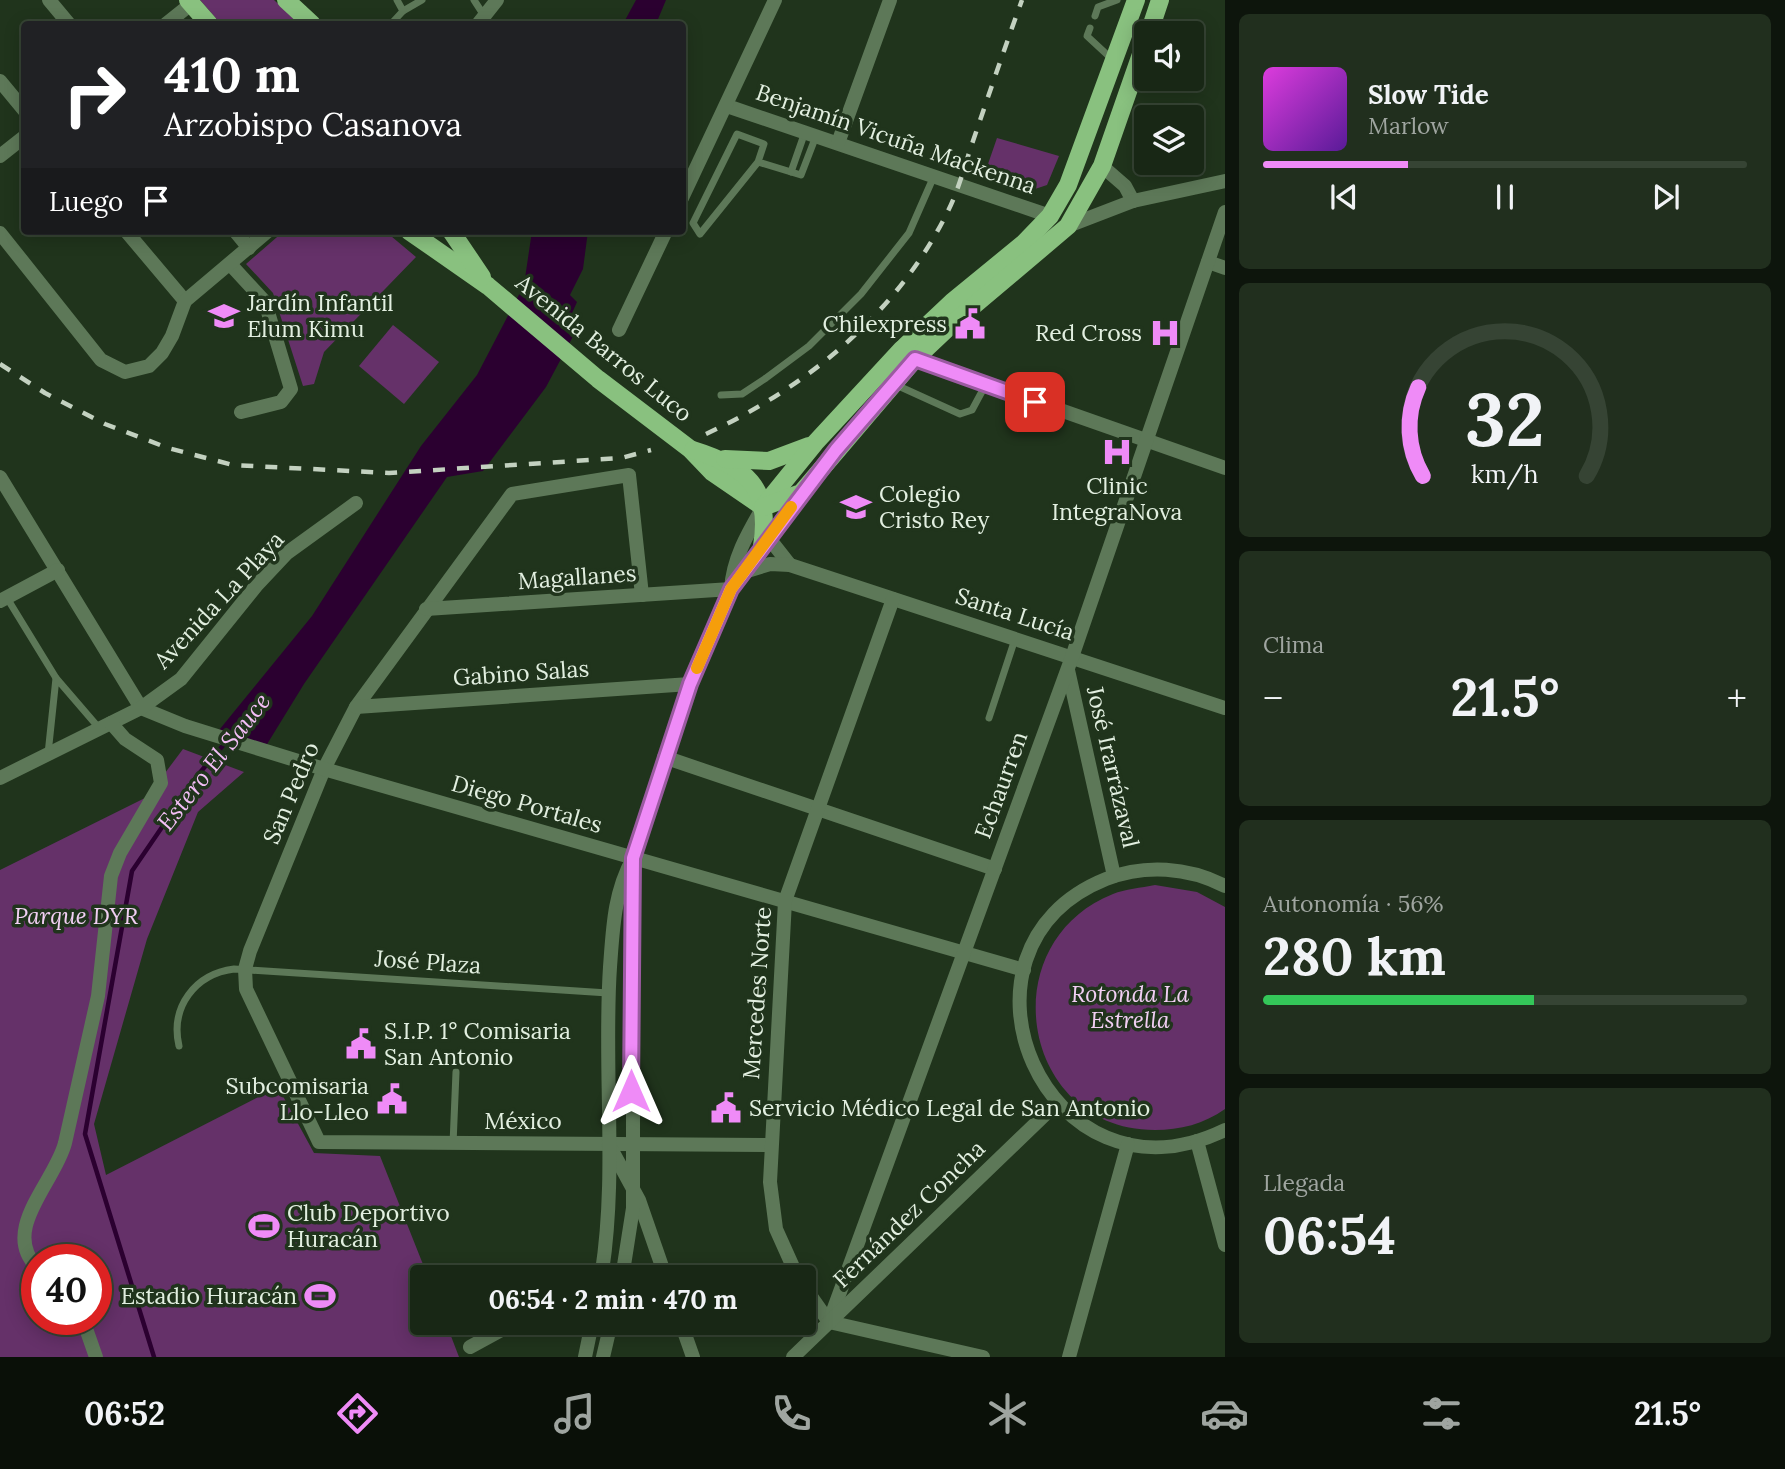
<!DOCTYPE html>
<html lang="es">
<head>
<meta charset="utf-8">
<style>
  body { margin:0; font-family:Lora,serif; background:#212f1e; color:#f1f3f6; height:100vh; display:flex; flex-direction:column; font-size:26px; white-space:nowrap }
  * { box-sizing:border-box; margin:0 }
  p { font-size:23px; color:#9fa5a0 }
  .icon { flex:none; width:38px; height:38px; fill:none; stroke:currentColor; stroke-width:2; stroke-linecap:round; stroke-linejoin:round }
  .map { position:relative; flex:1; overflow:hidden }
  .details { display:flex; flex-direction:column; gap:14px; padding:14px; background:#0d150c; width:560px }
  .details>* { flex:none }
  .top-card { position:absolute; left:21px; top:21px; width:665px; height:214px; border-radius:7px; box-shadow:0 4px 18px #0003,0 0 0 2px #364434; background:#202124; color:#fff; overflow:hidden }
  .controls { position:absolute; left:1134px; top:21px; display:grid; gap:14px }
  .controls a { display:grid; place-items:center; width:70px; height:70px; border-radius:7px; background:#182715; box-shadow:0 4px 18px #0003,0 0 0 2px #364434; font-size:35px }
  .speed { position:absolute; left:21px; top:1244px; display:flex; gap:14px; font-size:35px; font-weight:700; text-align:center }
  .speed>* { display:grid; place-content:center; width:91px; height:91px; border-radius:50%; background:#182715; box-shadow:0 4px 18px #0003,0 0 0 2px #364434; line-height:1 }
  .speed .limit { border:10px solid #d22; background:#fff; color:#111 }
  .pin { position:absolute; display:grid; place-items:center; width:60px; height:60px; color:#fff; margin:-30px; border-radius:14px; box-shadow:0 4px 10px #0006 }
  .me { position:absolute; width:77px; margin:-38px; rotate:0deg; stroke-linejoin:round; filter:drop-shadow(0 0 5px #0008) }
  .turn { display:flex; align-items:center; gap:24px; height:147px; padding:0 28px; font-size:32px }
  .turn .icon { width:91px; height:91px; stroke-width:2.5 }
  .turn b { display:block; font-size:49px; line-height:60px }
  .then { display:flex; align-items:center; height:66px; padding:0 28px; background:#0003; gap:14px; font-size:26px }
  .big { font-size:52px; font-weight:700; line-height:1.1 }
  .details .widget { flex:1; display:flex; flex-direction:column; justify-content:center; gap:10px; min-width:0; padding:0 24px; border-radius:10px; background:#212f1e }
  .details .dial { align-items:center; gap:0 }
  .dial svg { height:182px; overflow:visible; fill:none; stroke:#364434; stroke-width:7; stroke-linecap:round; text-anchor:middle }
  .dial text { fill:#f1f3f6; stroke:none }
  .song { display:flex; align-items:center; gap:21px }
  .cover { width:84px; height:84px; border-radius:10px; background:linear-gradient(135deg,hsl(300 70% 55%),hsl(270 70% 35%)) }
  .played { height:7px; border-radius:4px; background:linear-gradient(90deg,#ef8bf7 30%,#364434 30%) }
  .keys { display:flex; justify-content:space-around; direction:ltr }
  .heat { display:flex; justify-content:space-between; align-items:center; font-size:38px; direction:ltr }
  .charge { height:10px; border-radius:5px; background:linear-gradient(90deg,#34c759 56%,#364434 0) }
  .trip { position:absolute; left:410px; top:1265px; width:406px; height:70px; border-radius:7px; background:#182715; box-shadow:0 4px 18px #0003,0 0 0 2px #364434; font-weight:700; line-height:70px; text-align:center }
  .dock { display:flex; height:112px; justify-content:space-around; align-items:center; background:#0a1008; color:#9fa5a0 }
  .dock .icon { width:49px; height:49px }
  .dock .current { color:#ef8bf7 }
  .dock b { font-size:32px; color:#f1f3f6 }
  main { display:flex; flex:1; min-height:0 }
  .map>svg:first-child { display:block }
</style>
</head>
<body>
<main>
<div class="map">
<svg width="1225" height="1357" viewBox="0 0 1225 1357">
  <rect width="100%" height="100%" fill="#20341c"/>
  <g fill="#653169" fill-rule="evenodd">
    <polygon points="200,0 274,0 300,24 221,24"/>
    <polygon points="997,138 1059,156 1047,185 1029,191 991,178 988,164"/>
    <polygon points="284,231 385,231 416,257 324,352 314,384 303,386 273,293 246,264"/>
    <polygon points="393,325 439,362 404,404 359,366"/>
    <path d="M 183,749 L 244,772 L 198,812 L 147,939 L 94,1124 L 106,1175 L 278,1087 L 314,1153 L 380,1156 L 428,1277 L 422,1278 L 422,1323 L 446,1323 L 459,1357 L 0,1357 L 0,870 L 147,797 ZM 37,1260 L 96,1260 L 96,1320 L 37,1320 Z"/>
    <path d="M 1155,885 L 1197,892 L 1225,907 L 1225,1109 C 1204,1124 1180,1130 1155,1130 C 1021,1130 990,943 1113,894 C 1125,889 1141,888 1155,885 Z"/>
  </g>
  <g fill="#2b0030">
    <polygon points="636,0 666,0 656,24 623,24"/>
    <polygon points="532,231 588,231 583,269 570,295 577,302 569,320 578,327 546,387 483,471 447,477 304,684 261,754 211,740 312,616 421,446 477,375 524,285"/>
  </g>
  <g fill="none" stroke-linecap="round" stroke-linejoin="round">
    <polyline stroke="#2b0030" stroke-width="4.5" points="154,1357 85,1134 132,871 197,776 226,742"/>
    <g stroke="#5d7858" stroke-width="7">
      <polyline points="474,0 485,17"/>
      <polyline points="403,11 422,0"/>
      <polyline points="1095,16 1098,7 1117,0"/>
      <polyline points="391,24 403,11 397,0"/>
      <polyline points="1090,28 1087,36 1114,61"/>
      <polyline points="758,162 764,144 737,134 693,223 700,234 758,162 801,175 816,136"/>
      <polyline points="791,172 805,132"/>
      <polyline points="894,384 960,414 972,410 986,384"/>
      <polyline points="721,395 742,394 766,378 809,346 861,294 909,233 934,176"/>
      <polyline points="7,598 56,678"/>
      <polyline points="989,718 1015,639"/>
      <polyline points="48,754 56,678 99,728"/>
      <path d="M 179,1046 C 170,1007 195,974 234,969 L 608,993"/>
      <polyline points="453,1144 456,1072"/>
    </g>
    <g stroke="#5d7858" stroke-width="14">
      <polyline points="49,0 69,24"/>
      <polyline points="166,24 191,4"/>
      <polyline points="478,24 497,0"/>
      <polyline points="0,81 24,110"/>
      <polyline points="727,106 1050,216"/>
      <polyline points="838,143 890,0"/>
      <polyline points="0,156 24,137"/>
      <polyline points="682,198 775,0"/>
      <polyline points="126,231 185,301"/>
      <polyline points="235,231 249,248"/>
      <polyline points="1208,262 1225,268"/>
      <polyline points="230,264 265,302 291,389 281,402 241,412"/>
      <polyline points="619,330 666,231"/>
      <polyline points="915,359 1225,468"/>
      <polyline points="0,477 141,708"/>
      <polyline points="768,537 790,565"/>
      <polyline points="744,572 770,564 790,565 1225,708"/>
      <polyline points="642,595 629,475 512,494 356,707 324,769 250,951 245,969 246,989 319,1142 770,1145"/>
      <polyline points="0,601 58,570"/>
      <polyline points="426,609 731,589"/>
      <polyline points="1068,670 1114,876"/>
      <polyline points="356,707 690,684"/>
      <polyline points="141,708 185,726 324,769 1024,970"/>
      <polyline points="664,757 995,869"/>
      <polyline points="0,778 141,708 181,679 256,586 287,553 356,503"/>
      <path d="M 1225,886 C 1188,867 1145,864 1106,879 C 932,949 1046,1217 1225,1130"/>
      <polyline points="1197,1141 1225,1245"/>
      <path d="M 37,1267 C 0,1230 55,1182 65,1143 L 98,996 L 111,876 L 120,853 L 161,783 L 157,760 L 125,739 L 111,723"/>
      <polyline points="798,1278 776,1229 770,1182 785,901 893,599"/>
      <polyline points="803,1285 829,1322 983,1357"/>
      <polyline points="83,1320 96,1357"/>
      <polyline points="829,1322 1072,657 1225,212"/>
      <polyline points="470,1347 514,1323"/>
      <polyline points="793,1357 1057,1103"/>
      <polyline points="1069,1357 1128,1144"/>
    </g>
    <g stroke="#5d7858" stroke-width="14">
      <polyline points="1102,166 1125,186 1133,201"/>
      <polyline points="1068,226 1133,201 1225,181"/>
      <polyline points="0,233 101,360 125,372 149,366 162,353 172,336 185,301 268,231"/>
      <path d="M 731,589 C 733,558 748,533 763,507"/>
      <polyline points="608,1143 639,1200 666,1278"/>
      <path d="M 601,1278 C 618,1175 603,1070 610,967 C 613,927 614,893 633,858 L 690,684 L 731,589 L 801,493"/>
      <polyline points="622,1278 633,1208 633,860"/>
      <polyline points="681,1323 693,1357"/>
      <polyline points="585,1357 592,1323"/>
      <polyline points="603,1357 611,1323"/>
    </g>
    <g stroke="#89c17f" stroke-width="18">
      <polyline points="188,0 209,24"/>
      <polyline points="286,0 312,24"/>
      <polyline points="1149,33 1160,0"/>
      <polyline points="409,231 488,286 598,379 690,449 712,472 763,507"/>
      <polyline points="451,231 482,277"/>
      <path d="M 693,450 C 745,466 772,487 762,546"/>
      <polyline points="725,459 769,461 809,446"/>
      <polyline points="763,507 815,443 901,350 952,302 1024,243 1050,216 1068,185 1136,0"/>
      <polyline points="763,507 801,493 915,359 952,324 1068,226 1102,166 1146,40"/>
    </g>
    <g stroke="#c3d1c0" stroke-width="4.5" stroke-dasharray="12 12" stroke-linecap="butt">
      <polyline points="0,364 45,393 105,424 168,448 233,465 389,473 621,458 651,450"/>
      <path d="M 706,434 C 807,387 898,313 948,211 C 959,189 965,164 973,141 C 989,94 1005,47 1022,0"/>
    </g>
  </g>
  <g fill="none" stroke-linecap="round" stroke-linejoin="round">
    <g stroke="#9b5aa1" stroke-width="18">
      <polyline id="route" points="631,1091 633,858 690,684 731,589 836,450 915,359 1035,402"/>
    </g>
    <use href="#route" stroke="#ef8bf7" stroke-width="12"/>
    <polyline stroke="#f59e0b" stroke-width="12" points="697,668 731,589 791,507"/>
  </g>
  <defs>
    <g id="school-bare" transform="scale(2.415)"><path d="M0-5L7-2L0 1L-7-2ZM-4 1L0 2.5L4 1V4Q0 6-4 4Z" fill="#ef8bf7" stroke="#20341c" stroke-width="2.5" paint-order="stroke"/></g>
    <g id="civic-bare" transform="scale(2.415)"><path d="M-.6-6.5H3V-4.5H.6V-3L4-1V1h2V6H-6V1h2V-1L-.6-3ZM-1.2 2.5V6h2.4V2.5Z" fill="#ef8bf7" stroke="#20341c" stroke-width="2.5" paint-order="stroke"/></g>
    <g id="hospital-bare" transform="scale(2.415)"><path d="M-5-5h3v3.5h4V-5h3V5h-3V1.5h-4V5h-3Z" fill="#ef8bf7" stroke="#20341c" stroke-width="2.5" paint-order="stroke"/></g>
    <g id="stadium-bare" transform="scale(2.415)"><path d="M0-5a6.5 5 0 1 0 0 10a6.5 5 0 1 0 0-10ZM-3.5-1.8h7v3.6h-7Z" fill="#ef8bf7" stroke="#20341c" stroke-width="2.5" paint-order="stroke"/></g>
  </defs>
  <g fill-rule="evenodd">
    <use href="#school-bare" x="224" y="316"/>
    <use href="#civic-bare" x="970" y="324"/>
    <use href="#hospital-bare" x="1165" y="333"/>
    <use href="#hospital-bare" x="1117" y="452"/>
    <use href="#school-bare" x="856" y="507"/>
    <use href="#civic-bare" x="361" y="1044"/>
    <use href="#civic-bare" x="392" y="1099"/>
    <use href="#civic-bare" x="726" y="1108"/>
    <use href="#stadium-bare" x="264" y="1226"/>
    <use href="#stadium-bare" x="320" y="1296"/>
  </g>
  <g text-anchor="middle" stroke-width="7" stroke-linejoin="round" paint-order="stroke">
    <g font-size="23" fill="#e2efe0" stroke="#20341c">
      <text transform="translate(896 139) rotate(19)" y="8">Benjamín Vicuña Mackenna</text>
      <text transform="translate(604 348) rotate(39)" y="8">Avenida Barros Luco</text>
      <text transform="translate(577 577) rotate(-4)" y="8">Magallanes</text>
      <text transform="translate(219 600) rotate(-47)" y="8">Avenida La Playa</text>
      <text transform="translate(1015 614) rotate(18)" y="8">Santa Lucía</text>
      <text transform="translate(521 673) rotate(-4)" y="8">Gabino Salas</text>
      <text transform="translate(1113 767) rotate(77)" y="8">José Irarrázaval</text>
      <text transform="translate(1001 785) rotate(-70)" y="8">Echaurren</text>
      <text transform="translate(291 793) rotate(-67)" y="8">San Pedro</text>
      <text transform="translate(527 804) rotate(16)" y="8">Diego Portales</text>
      <text transform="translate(428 962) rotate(4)" y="8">José Plaza</text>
      <text transform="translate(757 993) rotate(-86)" y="8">Mercedes Norte</text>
      <text x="523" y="1129">México</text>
      <text transform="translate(909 1214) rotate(-44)" y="8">Fernández Concha</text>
    </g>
    <g font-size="23" fill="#e2efe0" stroke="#20341c" text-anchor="start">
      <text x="247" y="311">Jardín Infantil<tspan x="247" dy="26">Elum Kimu</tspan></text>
      <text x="947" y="332" text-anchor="end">Chilexpress</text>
      <text x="1142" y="341" text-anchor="end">Red Cross</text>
      <text x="1117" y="494" text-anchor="middle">Clinic<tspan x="1117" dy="26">IntegraNova</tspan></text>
      <text x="879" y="502">Colegio<tspan x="879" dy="26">Cristo Rey</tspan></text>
      <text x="384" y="1039">S.I.P. 1° Comisaria<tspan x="384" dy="26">San Antonio</tspan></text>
      <text x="369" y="1094" text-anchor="end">Subcomisaria<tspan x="369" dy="26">Llo-Lleo</tspan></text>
      <text x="749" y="1116">Servicio Médico Legal de San Antonio</text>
      <text x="287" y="1221">Club Deportivo<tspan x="287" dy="26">Huracán</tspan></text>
      <text x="297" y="1304" text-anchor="end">Estadio Huracán</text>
    </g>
    <g font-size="23" font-style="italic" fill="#f2cff4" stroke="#20341c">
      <text x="76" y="924">Parque DYR</text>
      <text x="1130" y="1002">Rotonda La<tspan x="1130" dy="26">Estrella</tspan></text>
    </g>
    <g font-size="24" font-style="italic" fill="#f3bef6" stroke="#20341c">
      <text transform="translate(214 762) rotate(-52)" y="8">Estero El Sauce</text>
    </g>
  </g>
</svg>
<div class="controls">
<a><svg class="icon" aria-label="sound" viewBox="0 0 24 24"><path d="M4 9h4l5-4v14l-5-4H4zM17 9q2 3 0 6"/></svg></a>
<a><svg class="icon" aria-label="layers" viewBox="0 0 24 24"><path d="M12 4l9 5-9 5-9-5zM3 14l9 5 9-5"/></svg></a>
</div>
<div class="speed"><div class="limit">40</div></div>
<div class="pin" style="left:1035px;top:402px;background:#d93025"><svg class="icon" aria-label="arrive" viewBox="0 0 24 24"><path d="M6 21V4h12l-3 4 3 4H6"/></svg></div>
<svg class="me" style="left:631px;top:1091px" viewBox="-20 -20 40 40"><path d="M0-17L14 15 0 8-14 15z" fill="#ef8bf7" stroke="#fff" stroke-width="4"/></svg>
<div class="trip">06:54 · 2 min · 470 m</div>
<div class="top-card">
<div class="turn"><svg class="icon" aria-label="right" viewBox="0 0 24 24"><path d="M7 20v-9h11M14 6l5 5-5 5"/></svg><div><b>410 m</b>Arzobispo Casanova</div></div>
<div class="then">Luego<svg class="icon" aria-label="arrive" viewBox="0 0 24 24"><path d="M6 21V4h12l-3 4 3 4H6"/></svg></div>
</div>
</div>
<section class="details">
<div class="widget">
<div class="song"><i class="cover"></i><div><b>Slow Tide</b><p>Marlow</p></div></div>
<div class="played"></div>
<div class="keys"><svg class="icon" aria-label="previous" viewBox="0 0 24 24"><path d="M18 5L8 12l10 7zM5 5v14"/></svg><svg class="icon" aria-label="pause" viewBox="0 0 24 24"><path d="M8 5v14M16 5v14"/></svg><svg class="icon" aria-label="next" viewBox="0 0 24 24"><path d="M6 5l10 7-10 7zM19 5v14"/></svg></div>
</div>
<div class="widget dial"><svg viewBox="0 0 100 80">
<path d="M14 69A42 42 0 1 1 86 69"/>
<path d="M14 69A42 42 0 0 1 12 30" stroke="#ef8bf7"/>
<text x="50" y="56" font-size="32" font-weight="700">32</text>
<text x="50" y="72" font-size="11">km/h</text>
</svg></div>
<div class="widget"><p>Clima</p>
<div class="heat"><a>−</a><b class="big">21.5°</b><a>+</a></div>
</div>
<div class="widget"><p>Autonomía · 56%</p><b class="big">280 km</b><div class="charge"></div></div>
<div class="widget"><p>Llegada</p><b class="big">06:54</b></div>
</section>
</main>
<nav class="dock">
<b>06:52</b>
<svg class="icon current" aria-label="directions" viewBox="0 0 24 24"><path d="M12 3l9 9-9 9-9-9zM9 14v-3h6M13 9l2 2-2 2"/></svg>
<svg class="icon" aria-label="music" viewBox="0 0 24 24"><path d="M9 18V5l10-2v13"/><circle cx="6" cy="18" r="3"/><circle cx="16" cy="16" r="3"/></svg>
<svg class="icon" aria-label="phone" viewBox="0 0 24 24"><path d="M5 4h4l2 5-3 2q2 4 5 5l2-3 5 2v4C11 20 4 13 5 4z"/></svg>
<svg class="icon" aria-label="climate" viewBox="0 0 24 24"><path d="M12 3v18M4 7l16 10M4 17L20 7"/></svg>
<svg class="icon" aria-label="car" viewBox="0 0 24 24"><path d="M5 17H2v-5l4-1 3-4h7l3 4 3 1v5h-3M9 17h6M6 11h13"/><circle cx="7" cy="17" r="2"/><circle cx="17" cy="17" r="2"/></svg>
<svg class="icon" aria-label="filters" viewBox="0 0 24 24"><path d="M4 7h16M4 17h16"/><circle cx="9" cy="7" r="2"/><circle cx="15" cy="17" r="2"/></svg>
<b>21.5°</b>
</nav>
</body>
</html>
